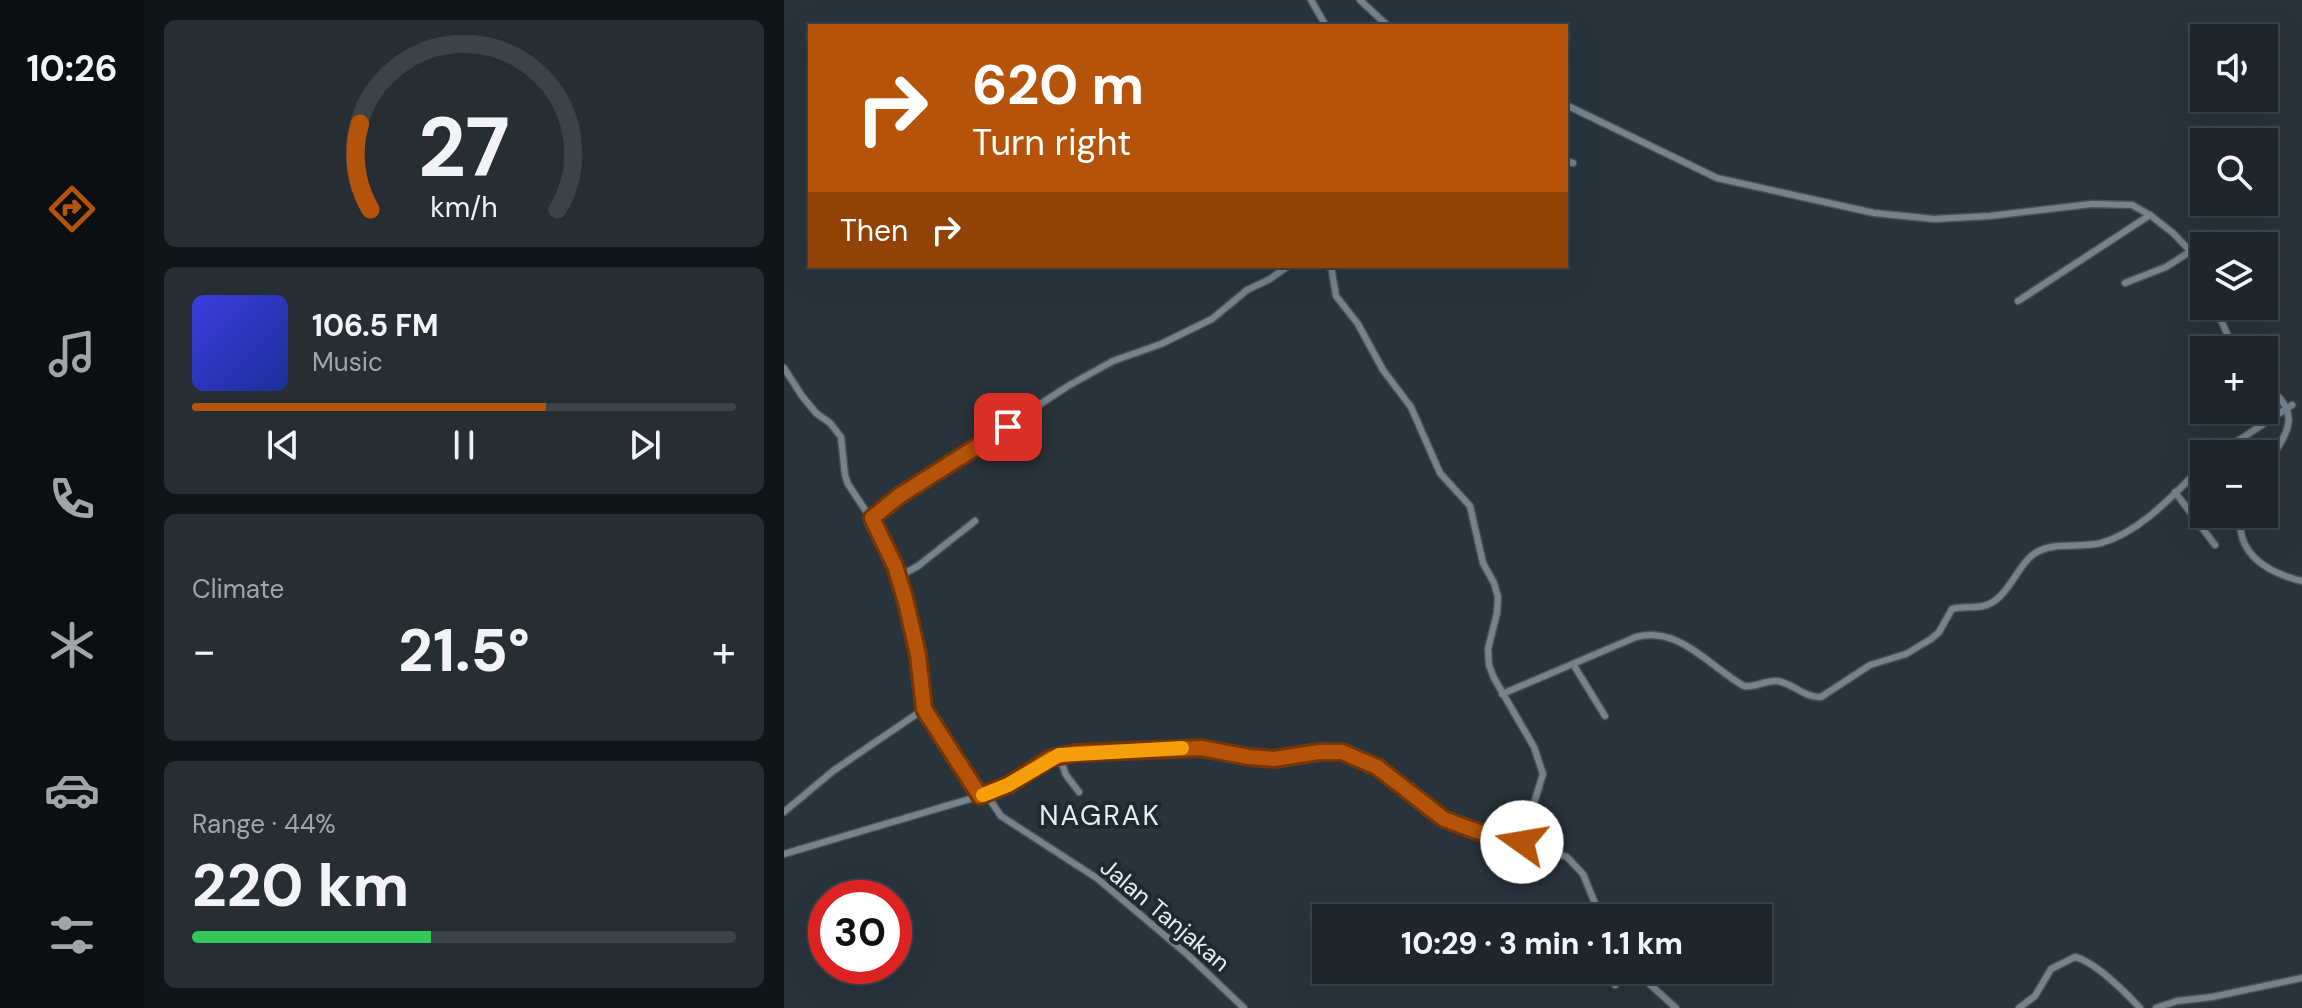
<!DOCTYPE html>
<html lang="en">
<head>
<meta charset="utf-8">
<style>
  body { margin:0; font-family:"DM Sans",sans-serif; background:#262e34; color:#f1f3f6; height:100vh; display:flex; flex-direction:column; font-size:30px; white-space:nowrap }
  * { box-sizing:border-box; margin:0 }
  p { font-size:26px; color:#a1a5a9 }
  .icon { flex:none; width:44px; height:44px; fill:none; stroke:currentColor; stroke-width:2; stroke-linecap:round; stroke-linejoin:round }
  .map { position:relative; flex:1; overflow:hidden }
  .details { display:flex; flex-direction:column; gap:20px; padding:20px; background:#101518; width:640px }
  .details>* { flex:none }
  .hud { position:absolute; left:24px; top:24px; width:760px; height:244px; border-radius:0px; box-shadow:0 8px 32px #0002,0 0 0 2px #3c4348; background:#b45309; color:#fff; overflow:hidden }
  .controls { position:absolute; left:1406px; top:24px; display:grid; gap:16px }
  .controls a { display:grid; place-items:center; width:88px; height:88px; border-radius:0px; background:#1e262c; box-shadow:0 8px 32px #0002,0 0 0 2px #3c4348; font-size:40px }
  .speed { position:absolute; left:24px; top:880px; display:flex; gap:16px; font-size:40px; font-weight:700; text-align:center }
  .speed>* { display:grid; place-content:center; width:104px; height:104px; border-radius:50%; background:#1e262c; box-shadow:0 8px 32px #0002,0 0 0 2px #3c4348; line-height:1 }
  .speed .limit { border:12px solid #d22; background:#fff; color:#111 }
  .pin { position:absolute; display:grid; place-items:center; width:68px; height:68px; color:#fff; margin:-34px; border-radius:16px; box-shadow:0 4px 12px #0006 }
  .me { position:absolute; width:88px; margin:-44px; rotate:283deg; stroke-linejoin:round; filter:drop-shadow(0 0 6px #0008) }
  .turn { display:flex; align-items:center; gap:28px; height:168px; padding:0 32px; font-size:36px }
  .turn .icon { width:104px; height:104px; stroke-width:2.5 }
  .turn b { display:block; font-size:56px; line-height:68px }
  .then { display:flex; align-items:center; height:76px; padding:0 32px; background:#0003; gap:16px; font-size:30px }
  .big { font-size:60px; font-weight:800; line-height:1.1 }
  .details .widget { flex:1; display:flex; flex-direction:column; justify-content:center; gap:12px; min-width:0; padding:0 28px; border-radius:12px; background:#262e34 }
  .details .dial { align-items:center; gap:0 }
  .dial svg { height:208px; overflow:visible; fill:none; stroke:#3c4348; stroke-width:7; stroke-linecap:round; text-anchor:middle }
  .dial text { fill:#f1f3f6; stroke:none }
  .song { display:flex; align-items:center; gap:24px }
  .cover { width:96px; height:96px; border-radius:12px; background:linear-gradient(135deg,hsl(240 70% 55%),hsl(230 70% 35%)) }
  .played { height:8px; border-radius:4px; background:linear-gradient(90deg,#b45309 65%,#3c4348 65%) }
  .keys { display:flex; justify-content:space-around; direction:ltr }
  .heat { display:flex; justify-content:space-between; align-items:center; font-size:44px; direction:ltr }
  .charge { height:12px; border-radius:6px; background:linear-gradient(90deg,#34c759 44%,#3c4348 0) }
  .trip { position:absolute; left:528px; top:904px; width:460px; height:80px; border-radius:0px; background:#1e262c; box-shadow:0 8px 32px #0002,0 0 0 2px #3c4348; font-weight:800; line-height:80px; text-align:center }
  main { display:flex; flex:1; min-height:0 }
  .tabs { display:flex; flex-direction:column; width:144px; justify-content:space-around; align-items:center; background:#0c0f12; color:#a1a5a9 }
  .tabs .icon { width:56px; height:56px }
  .tabs .on { color:#b45309 }
  .tabs b { font-size:36px; color:#f1f3f6 }
  .map>svg:first-child { display:block }
</style>
</head>
<body>
<main>
<nav class="tabs">
<b>10:26</b>
<svg class="icon on" aria-label="directions" viewBox="0 0 24 24"><path d="M12 3l9 9-9 9-9-9zM9 14v-3h6M13 9l2 2-2 2"/></svg>
<svg class="icon" aria-label="music" viewBox="0 0 24 24"><path d="M9 18V5l10-2v13"/><circle cx="6" cy="18" r="3"/><circle cx="16" cy="16" r="3"/></svg>
<svg class="icon" aria-label="phone" viewBox="0 0 24 24"><path d="M5 4h4l2 5-3 2q2 4 5 5l2-3 5 2v4C11 20 4 13 5 4z"/></svg>
<svg class="icon" aria-label="climate" viewBox="0 0 24 24"><path d="M12 3v18M4 7l16 10M4 17L20 7"/></svg>
<svg class="icon" aria-label="car" viewBox="0 0 24 24"><path d="M5 17H2v-5l4-1 3-4h7l3 4 3 1v5h-3M9 17h6M6 11h13"/><circle cx="7" cy="17" r="2"/><circle cx="17" cy="17" r="2"/></svg>
<svg class="icon" aria-label="filters" viewBox="0 0 24 24"><path d="M4 7h16M4 17h16"/><circle cx="9" cy="7" r="2"/><circle cx="15" cy="17" r="2"/></svg>
</nav>
<section class="details">
<div class="widget dial"><svg viewBox="0 0 100 80">
<path d="M14 69A42 42 0 1 1 86 69"/>
<path d="M14 69A42 42 0 0 1 10 36" stroke="#b45309"/>
<text x="50" y="56" font-size="32" font-weight="700">27</text>
<text x="50" y="72" font-size="11">km/h</text>
</svg></div>
<div class="widget">
<div class="song"><i class="cover"></i><div><b>106.5 FM</b><p>Music</p></div></div>
<div class="played"></div>
<div class="keys"><svg class="icon" aria-label="previous" viewBox="0 0 24 24"><path d="M18 5L8 12l10 7zM5 5v14"/></svg><svg class="icon" aria-label="pause" viewBox="0 0 24 24"><path d="M8 5v14M16 5v14"/></svg><svg class="icon" aria-label="next" viewBox="0 0 24 24"><path d="M6 5l10 7-10 7zM19 5v14"/></svg></div>
</div>
<div class="widget"><p>Climate</p>
<div class="heat"><a>−</a><b class="big">21.5°</b><a>+</a></div>
</div>
<div class="widget"><p>Range · 44%</p><b class="big">220 km</b><div class="charge"></div></div>
</section>
<div class="map">
<svg width="1518" height="1008" viewBox="0 0 1518 1008">
  <rect width="100%" height="100%" fill="#28333b"/>
  <g fill="none" stroke-linecap="round" stroke-linejoin="round">
    <g stroke="#485257" stroke-width="9">
      <g id="street">
        <polyline points="527,0 542,26"/>
        <polyline points="576,0 604,26"/>
        <polyline points="782,105 933,178 1090,213 1150,219 1206,216 1308,204 1348,205 1366,215 1389,233 1413,258 1420,271"/>
        <polyline points="782,161 789,163"/>
        <polyline points="547,266 552,296 574,324 599,370 627,407 656,473 686,506 699,563 710,583 714,597 713,613 704,649 705,665 710,678 750,747 759,774 738,842"/>
        <polyline points="1341,283 1382,267 1407,251"/>
        <polyline points="1234,301 1366,215"/>
        <polyline points="1431,306 1450,350"/>
        <polyline points="0,368 18,396 32,413 46,423 57,437 61,475 64,484 97,534 114,577 130,632 140,709 196,796"/>
        <path d="M 1480,384 C 1518,412 1507,431 1480,467"/>
        <polyline points="1434,454 1508,405"/>
        <polyline points="1391,492 1431,545"/>
        <path d="M 1457,514 C 1451,554 1484,573 1518,581"/>
        <polyline points="88,518 115,496 284,386 329,361 377,344 428,319 463,290 486,279 504,266"/>
        <polyline points="114,577 134,566 191,521"/>
        <polyline points="789,664 821,716"/>
        <path d="M 718,694 L 852,637 C 895,625 927,668 960,686 C 972,688 981,680 993,681 C 1009,683 1020,698 1037,697 L 1086,665 L 1122,654 L 1147,639 L 1155,632 L 1168,609 C 1180,605 1194,610 1205,604 C 1227,594 1235,560 1255,551 C 1274,542 1297,548 1317,543 C 1357,532 1391,493 1420,465"/>
        <polyline points="275,755 282,775 295,792"/>
        <polyline points="202,794 217,816 314,879 404,955 460,1008"/>
        <polyline points="0,812 49,771 140,709"/>
        <polyline points="0,854 196,796 224,785 267,758 291,753 399,748 427,749 480,759 535,752 566,754 599,771 654,815 667,823 738,842 783,857 799,874 817,918"/>
        <polyline points="850,970 892,1008"/>
        <polyline points="831,985 844,970"/>
        <path d="M 1235,1008 L 1251,996 L 1267,969 L 1291,957 C 1312,962 1341,992 1356,1008"/>
        <polyline points="1372,1008 1393,1001 1428,997 1518,978"/>
      </g>
    </g>
    <use href="#street" stroke="#76838c" stroke-width="6"/>
  </g>
  <g fill="none" stroke-linecap="round" stroke-linejoin="round">
    <g stroke="#753606" stroke-width="20">
      <polyline id="route" points="224,427 115,496 88,518 111,566 122,602 134,655 140,709 196,796 224,785 267,758 291,753 417,748 465,757 490,759 535,752 558,752 593,767 660,819 692,831 738,842"/>
    </g>
    <use href="#route" stroke="#b45309" stroke-width="14"/>
    <polyline stroke="#f59e0b" stroke-width="14" points="199,795 224,785 275,755 398,748"/>
  </g>
  <g text-anchor="middle" stroke-width="8" stroke-linejoin="round" paint-order="stroke">
    <g font-size="24" fill="#e6edf2" stroke="#1e2930">
      <text transform="translate(381 915) rotate(40)" y="8">Jalan Tanjakan</text>
    </g>
    <g font-size="28" letter-spacing="2" fill="#e6edf2" stroke="#1e2930">
      <text x="316" y="825">NAGRAK</text>
    </g>
  </g>
</svg>
<div class="controls">
<a><svg class="icon" aria-label="sound" viewBox="0 0 24 24"><path d="M4 9h4l5-4v14l-5-4H4zM17 9q2 3 0 6"/></svg></a>
<a><svg class="icon" aria-label="search" viewBox="0 0 24 24"><circle cx="10" cy="10" r="6"/><path d="M15 15l6 6"/></svg></a>
<a><svg class="icon" aria-label="layers" viewBox="0 0 24 24"><path d="M12 4l9 5-9 5-9-5zM3 14l9 5 9-5"/></svg></a>
<a>+</a>
<a>−</a>
</div>
<div class="speed"><div class="limit">30</div></div>
<div class="pin" style="left:224px;top:427px;background:#d93025"><svg class="icon" aria-label="arrive" viewBox="0 0 24 24"><path d="M6 21V4h12l-3 4 3 4H6"/></svg></div>
<svg class="me" style="left:738px;top:842px" viewBox="-20 -20 40 40"><circle r="19" fill="#fff"/><path d="M0-13L10 11 0 6-10 11z" fill="#b45309"/></svg>
<div class="trip">10:29 · 3 min · 1.1 km</div>
<div class="hud">
<div class="turn"><svg class="icon" aria-label="right" viewBox="0 0 24 24"><path d="M7 20v-9h11M14 6l5 5-5 5"/></svg><div><b>620 m</b>Turn right</div></div>
<div class="then">Then<svg class="icon" aria-label="right" viewBox="0 0 24 24"><path d="M7 20v-9h11M14 6l5 5-5 5"/></svg></div>
</div>
</div>
</main>
</body>
</html>
